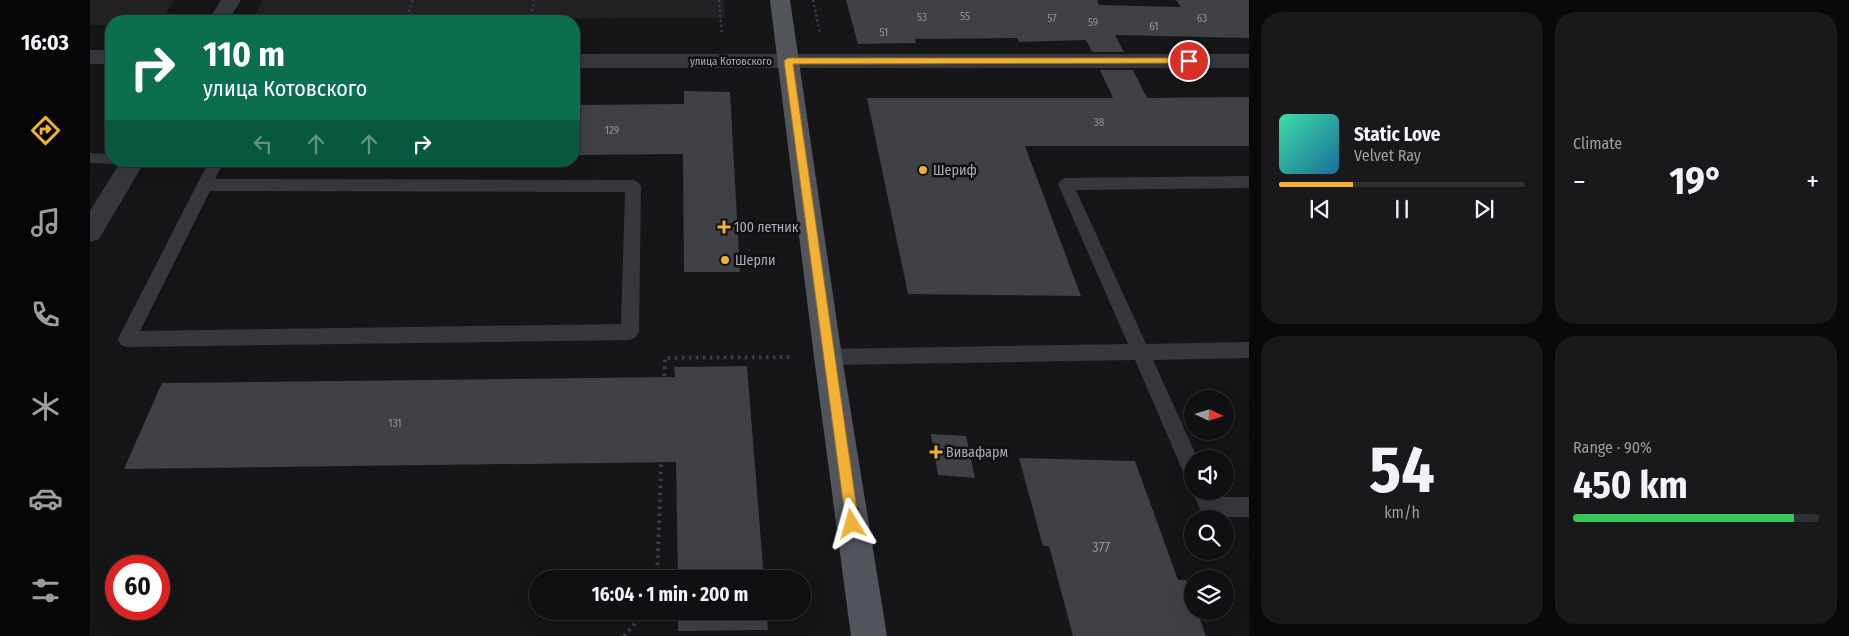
<!DOCTYPE html>
<html lang="en">
<head>
<meta charset="utf-8">
<style>
  body { margin:0; font-family:"Fira Sans Condensed",sans-serif; background:#19191b; color:#f1f3f6; height:100vh; display:flex; flex-direction:column; font-size:19px; white-space:nowrap }
  * { box-sizing:border-box; margin:0 }
  p { font-size:16px; color:#9c9d9f }
  .icon { flex:none; width:28px; height:28px; fill:none; stroke:currentColor; stroke-width:2; stroke-linecap:round; stroke-linejoin:round }
  .map { position:relative; flex:1; overflow:hidden }
  .side { display:flex; flex-direction:column; gap:12px; padding:12px; background:#09090a; width:600px }
  .side>* { flex:none }
  .hud { position:absolute; left:15px; top:15px; width:475px; height:152px; border-radius:20px; box-shadow:0 5px 20px #0002,0 0 0 1px #303032; background:#0b6e4f; color:#fff; overflow:hidden }
  .needle { width:32px; rotate:94deg }
  .controls { position:absolute; left:1094px; top:390px; display:grid; gap:10px }
  .controls a { display:grid; place-items:center; width:50px; height:50px; border-radius:50%; background:#101012; box-shadow:0 5px 20px #0002,0 0 0 1px #303032; font-size:25px }
  .speed { position:absolute; left:15px; top:555px; display:flex; gap:10px; font-size:25px; font-weight:700; text-align:center }
  .speed>* { display:grid; place-content:center; width:65px; height:65px; border-radius:50%; background:#101012; box-shadow:0 5px 20px #0002,0 0 0 1px #303032; line-height:1 }
  .speed .limit { border:8px solid #d22; background:#fff; color:#111 }
  .pin { position:absolute; display:grid; place-items:center; width:42px; height:42px; color:#fff; margin:-21px; border:2px solid #fff; border-radius:50%; box-shadow:0 1px 5px #0007 }
  .me { position:absolute; width:55px; margin:-28px; rotate:352deg; stroke-linejoin:round; filter:drop-shadow(0 0 4px #0008) }
  .turn { display:flex; align-items:center; gap:18px; height:105px; padding:0 15px; font-size:22px }
  .turn .icon { width:65px; height:65px; stroke-width:2.5 }
  .turn b { display:block; font-size:35px; line-height:42px }
  .lanes { display:flex; align-items:center; height:48px; padding:0 15px; background:#0003; justify-content:center; gap:25px; direction:ltr }
  .lanes .off { opacity:.35 }
  .big { font-size:38px; font-weight:700; line-height:1.1 }
  .side .widget { flex:1; display:flex; flex-direction:column; justify-content:center; gap:8px; min-width:0; padding:0 18px; border-radius:20px; background:#19191b }
  .side .dial { align-items:center; gap:0 }
  .dial b { font-size:65px; line-height:1 }
  .song { display:flex; align-items:center; gap:15px }
  .cover { width:60px; height:60px; border-radius:8px; background:linear-gradient(135deg,hsl(160 70% 55%),hsl(200 70% 35%)) }
  .played { height:5px; border-radius:2px; background:linear-gradient(90deg,#f1b135 30%,#303032 30%) }
  .keys { display:flex; justify-content:space-around; direction:ltr }
  .heat { display:flex; justify-content:space-between; align-items:center; font-size:28px; direction:ltr }
  .charge { height:8px; border-radius:4px; background:linear-gradient(90deg,#34c759 90%,#303032 0) }
  .side .tiles { flex:1; display:grid; gap:12px; grid-template-columns:repeat(2,1fr) }
  .trip { position:absolute; left:439px; top:570px; width:282px; height:50px; border-radius:25px; background:#101012; box-shadow:0 5px 20px #0002,0 0 0 1px #303032; font-weight:700; line-height:50px; text-align:center }
  main { display:flex; flex:1; min-height:0 }
  .tab-bar { display:flex; flex-direction:column; width:90px; justify-content:space-around; align-items:center; background:#060607; color:#9c9d9f }
  .tab-bar .icon { width:35px; height:35px }
  .tab-bar .on { color:#f1b135 }
  .tab-bar b { font-size:22px; color:#f1f3f6 }
  .map>svg:first-child { display:block }
</style>
</head>
<body>
<main>
<nav class="tab-bar">
<b>16:03</b>
<svg class="icon on" aria-label="directions" viewBox="0 0 24 24"><path d="M12 3l9 9-9 9-9-9zM9 14v-3h6M13 9l2 2-2 2"/></svg>
<svg class="icon" aria-label="music" viewBox="0 0 24 24"><path d="M9 18V5l10-2v13"/><circle cx="6" cy="18" r="3"/><circle cx="16" cy="16" r="3"/></svg>
<svg class="icon" aria-label="phone" viewBox="0 0 24 24"><path d="M5 4h4l2 5-3 2q2 4 5 5l2-3 5 2v4C11 20 4 13 5 4z"/></svg>
<svg class="icon" aria-label="climate" viewBox="0 0 24 24"><path d="M12 3v18M4 7l16 10M4 17L20 7"/></svg>
<svg class="icon" aria-label="car" viewBox="0 0 24 24"><path d="M5 17H2v-5l4-1 3-4h7l3 4 3 1v5h-3M9 17h6M6 11h13"/><circle cx="7" cy="17" r="2"/><circle cx="17" cy="17" r="2"/></svg>
<svg class="icon" aria-label="filters" viewBox="0 0 24 24"><path d="M4 7h16M4 17h16"/><circle cx="9" cy="7" r="2"/><circle cx="15" cy="17" r="2"/></svg>
</nav>
<div class="map">
<svg width="1159" height="636" viewBox="0 0 1159 636">
  <rect width="100%" height="100%" fill="#161618"/>
  <g fill="#222225">
    <polygon points="0,0 85,0 71,21 21,21 21,25 0,25"/>
    <polygon points="173,0 634,0 635,18 163,19"/>
  </g>
  <g fill="#404145">
    <polygon points="756,0 1007,0 1009,5 1091,7 1086,0 1159,0 1159,38 1025,35 1034,52 1002,52 996,40 929,42 927,38 825,39 826,43 768,44"/>
    <polygon points="1010,70 1043,70 1057,98 1159,97 1159,146 935,146 991,296 818,294 777,98 1023,98"/>
    <polygon points="594,91 640,92 650,272 594,272 593,154 484,155 484,105 594,104"/>
    <polygon points="657,366 674,579 588,579 586,462 34,469 72,383 585,377 584,367"/>
    <polygon points="841,434 876,436 885,478 848,475"/>
    <polygon points="929,458 1045,461 1088,580 1096,580 1102,598 1102,611 1107,611 1116,636 983,636 959,546 953,546"/>
    <polygon points="588,611 676,611 678,630 588,631"/>
  </g>
  <g fill="none" stroke-linecap="round" stroke-linejoin="round">
    <g stroke="#3d3f44" stroke-width="2.5" stroke-dasharray="2 3" stroke-linecap="butt">
      <polyline points="629,0 632,34"/>
      <polyline points="723,0 730,34"/>
      <polyline points="315,21 323,0"/>
      <polyline points="440,21 444,0"/>
    </g>
    <g stroke="#3d3f44" stroke-width="4" stroke-dasharray="2.5 4.5" stroke-linecap="butt">
      <polyline points="567,579 575,358 704,357"/>
      <polyline points="534,636 556,611"/>
    </g>
    <g fill="#37383d" fill-rule="evenodd">
      <polygon points="0,153 21,154 21,161 27,161 21,164 0,163"/>
      <path d="M 119,161 L 134,161 L 125,179 L 543,180 L 548,182 L 551,186 L 549,332 L 546,337 L 540,340 L 37,347 L 31,345 L 28,339 L 31,333 ZM 120,191 L 535,192 L 531,324 L 50,331 Z"/>
      <polygon points="1159,176 1159,188 986,190 1056,344 1159,342 1159,358 1063,360 1108,459 1102,459 1102,479 1095,476 1045,360 738,365 732,363 729,357 732,351 738,349 1038,344 968,184 971,180 976,178"/>
      <polygon points="1102,489 1102,491 1122,491 1125,497 1159,497 1159,517 1119,517 1112,514 1102,491"/>
    </g>
    <g fill="#37383d" fill-rule="evenodd">
      <polygon points="131,0 151,0 138,21 118,21"/>
      <rect x="0" y="50" width="21" height="14"/>
      <rect x="484" y="54" width="675" height="14"/>
      <polygon points="31,161 55,161 9,239 0,242 0,211"/>
    </g>
    <polygon fill="#53555c" fill-rule="evenodd" points="680,0 700,0 752,357 797,636 761,636 724,357"/>
  </g>
  <polygon fill="#f1b135" stroke="#9d7322" points="698,58 1099,58 1103,61 1099,63 703,64 769,524 767,529 762,531 758,529 756,524 694,61"/>
  <g fill="#f1b135" stroke="#111113" stroke-width="2">
    <circle cx="833" cy="170" r="5"/>
    <path d="M631.5 219.5h5v5h5v5h-5v5h-5v-5h-5v-5h5z"/>
    <circle cx="635" cy="260" r="5"/>
    <path d="M843.5 444.5h5v5h5v5h-5v5h-5v-5h-5v-5h5z"/>
  </g>
  <g text-anchor="middle" stroke-width="5" stroke-linejoin="round" paint-order="stroke">
    <g font-size="11" fill="#8e929b">
      <text x="875" y="20">55</text>
      <text x="832" y="21">53</text>
      <text x="962" y="22">57</text>
      <text x="1112" y="22">63</text>
      <text x="1003" y="26">59</text>
      <text x="1064" y="30">61</text>
      <text x="794" y="36">51</text>
      <text x="1009" y="126">38</text>
      <text x="522" y="134">129</text>
      <text x="305" y="427">131</text>
    </g>
    <g font-size="11" fill="#a8adb8" stroke="#111113">
      <text x="641" y="65">улица Котовского</text>
    </g>
    <g font-size="14" fill="#a8adb8" stroke="#111113" text-anchor="start">
      <text x="843" y="175">Шериф</text>
      <text x="644" y="232">100 летник</text>
      <text x="645" y="265">Шерли</text>
      <text x="856" y="457">Вивафарм</text>
    </g>
    <g font-size="14" fill="#8e929b">
      <text x="1011" y="552">377</text>
    </g>
  </g>
</svg>
<div class="controls">
<a><svg class="needle" viewBox="-14 -14 28 28"><path d="M0-13l5 13h-10z" fill="#e53935"/><path d="M0 13l5-13h-10z" fill="#9c9d9f"/></svg></a>
<a><svg class="icon" aria-label="sound" viewBox="0 0 24 24"><path d="M4 9h4l5-4v14l-5-4H4zM17 9q2 3 0 6"/></svg></a>
<a><svg class="icon" aria-label="search" viewBox="0 0 24 24"><circle cx="10" cy="10" r="6"/><path d="M15 15l6 6"/></svg></a>
<a><svg class="icon" aria-label="layers" viewBox="0 0 24 24"><path d="M12 4l9 5-9 5-9-5zM3 14l9 5 9-5"/></svg></a>
</div>
<div class="speed"><div class="limit">60</div></div>
<div class="pin" style="left:1099px;top:61px;background:#d93025"><svg class="icon" aria-label="arrive" viewBox="0 0 24 24"><path d="M6 21V4h12l-3 4 3 4H6"/></svg></div>
<svg class="me" style="left:762px;top:524px" viewBox="-20 -20 40 40"><path d="M0-17L14 15 0 8-14 15z" fill="#f1b135" stroke="#fff" stroke-width="4"/></svg>
<div class="trip">16:04 · 1 min · 200 m</div>
<div class="hud">
<div class="turn"><svg class="icon" aria-label="right" viewBox="0 0 24 24"><path d="M7 20v-9h11M14 6l5 5-5 5"/></svg><div><b>110 m</b>улица Котовского</div></div>
<div class="lanes"><svg class="icon off" aria-label="left" viewBox="0 0 24 24"><path d="M17 20v-9H6M10 6l-5 5 5 5"/></svg><svg class="icon off" aria-label="ahead" viewBox="0 0 24 24"><path d="M12 20V5M6 11l6-6 6 6"/></svg><svg class="icon off" aria-label="ahead" viewBox="0 0 24 24"><path d="M12 20V5M6 11l6-6 6 6"/></svg><svg class="icon" aria-label="right" viewBox="0 0 24 24"><path d="M7 20v-9h11M14 6l5 5-5 5"/></svg></div>
</div>
</div>
<section class="side">
<div class="tiles">
<div class="widget">
<div class="song"><i class="cover"></i><div><b>Static Love</b><p>Velvet Ray</p></div></div>
<div class="played"></div>
<div class="keys"><svg class="icon" aria-label="previous" viewBox="0 0 24 24"><path d="M18 5L8 12l10 7zM5 5v14"/></svg><svg class="icon" aria-label="pause" viewBox="0 0 24 24"><path d="M8 5v14M16 5v14"/></svg><svg class="icon" aria-label="next" viewBox="0 0 24 24"><path d="M6 5l10 7-10 7zM19 5v14"/></svg></div>
</div>
<div class="widget"><p>Climate</p>
<div class="heat"><a>−</a><b class="big">19°</b><a>+</a></div>
</div>
<div class="widget dial"><b>54</b><p>km/h</p></div>
<div class="widget"><p>Range · 90%</p><b class="big">450 km</b><div class="charge"></div></div>
</div>
</section>
</main>
</body>
</html>
